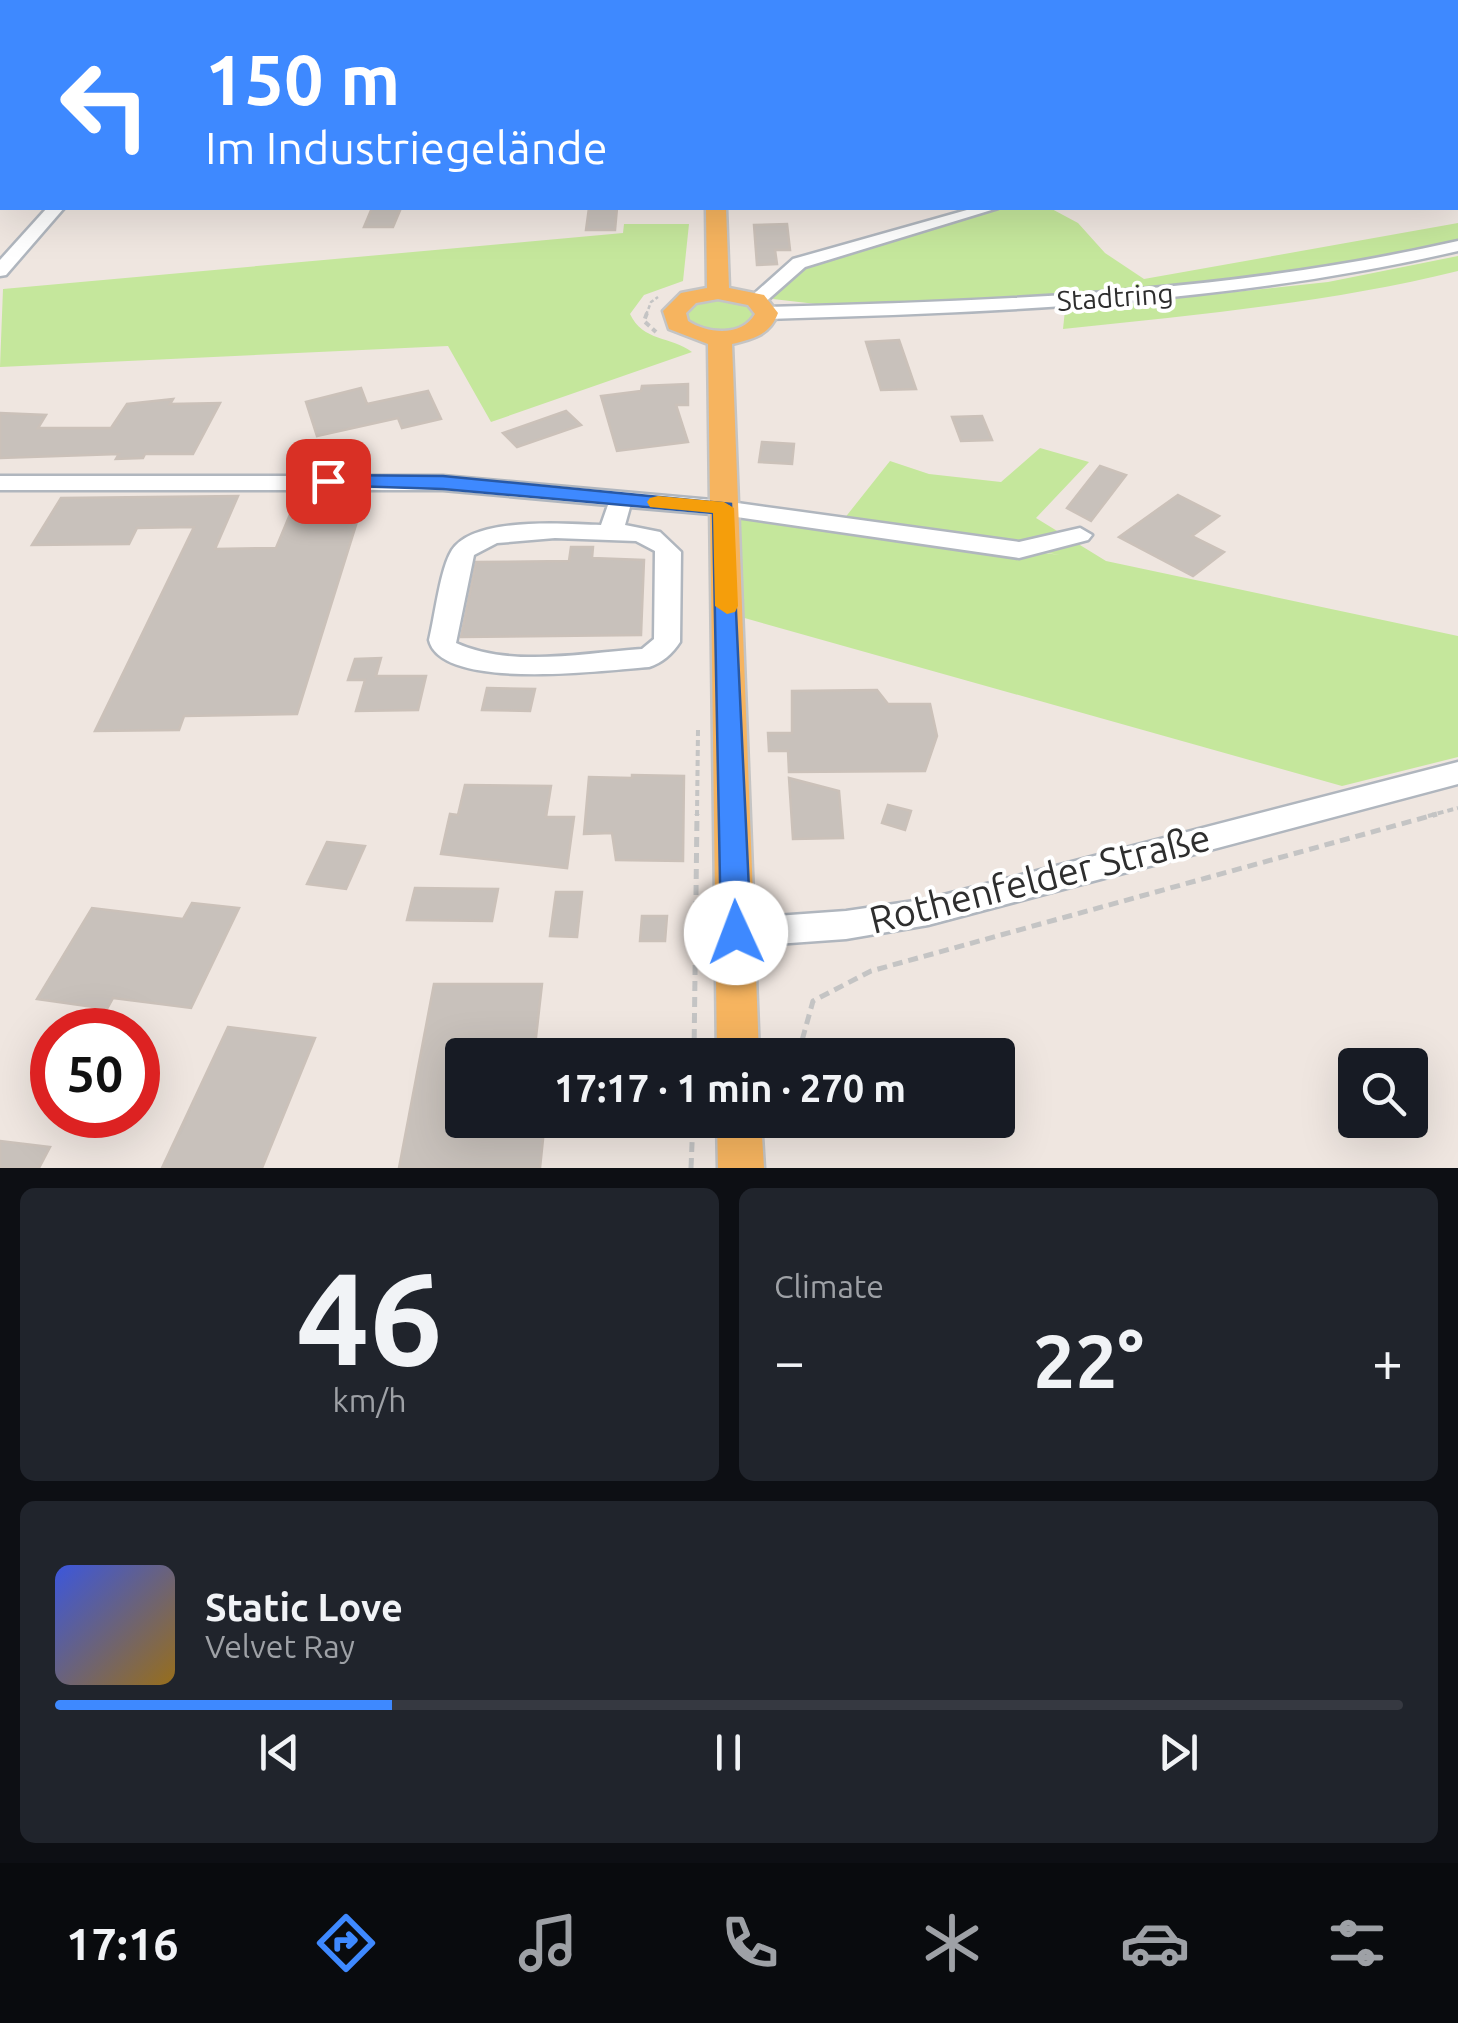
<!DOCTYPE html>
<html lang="en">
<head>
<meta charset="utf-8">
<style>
  body { margin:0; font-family:Ubuntu,sans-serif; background:#20242c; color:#f1f3f6; height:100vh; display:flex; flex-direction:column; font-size:38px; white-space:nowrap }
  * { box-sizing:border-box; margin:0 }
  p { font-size:32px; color:#9ea1a6 }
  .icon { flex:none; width:55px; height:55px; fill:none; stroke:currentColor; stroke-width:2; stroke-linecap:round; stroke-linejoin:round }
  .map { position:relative; height:1168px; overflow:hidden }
  .details { display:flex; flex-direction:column; gap:20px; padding:20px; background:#0d0f14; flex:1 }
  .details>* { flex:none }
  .top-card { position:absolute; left:0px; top:0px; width:1460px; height:210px; box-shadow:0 10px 40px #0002; background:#3e89ff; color:#fff; overflow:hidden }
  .fabs { position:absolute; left:1338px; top:1048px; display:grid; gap:20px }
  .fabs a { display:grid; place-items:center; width:90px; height:90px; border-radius:10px; background:#171b24; box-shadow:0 10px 40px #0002; font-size:50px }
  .speed { position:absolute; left:30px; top:1008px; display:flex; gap:20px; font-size:50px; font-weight:700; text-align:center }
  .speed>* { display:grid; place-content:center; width:130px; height:130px; border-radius:50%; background:#171b24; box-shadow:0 10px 40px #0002; line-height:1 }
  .speed .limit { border:15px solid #d22; background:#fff; color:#111 }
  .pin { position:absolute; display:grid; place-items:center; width:85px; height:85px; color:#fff; margin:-42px; border-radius:20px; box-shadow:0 5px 15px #0006 }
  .me { position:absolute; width:110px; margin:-55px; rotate:358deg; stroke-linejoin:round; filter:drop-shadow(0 0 8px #0008) }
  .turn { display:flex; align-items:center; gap:35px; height:210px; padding:0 40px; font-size:45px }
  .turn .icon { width:130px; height:130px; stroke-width:2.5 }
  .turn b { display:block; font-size:70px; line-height:85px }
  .big { font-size:75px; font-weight:700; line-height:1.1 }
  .details .tile { flex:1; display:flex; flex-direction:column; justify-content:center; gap:15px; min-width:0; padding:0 35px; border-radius:15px; background:#20242c }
  .details .dial { align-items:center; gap:0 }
  .dial b { font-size:130px; line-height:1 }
  .song { display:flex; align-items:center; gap:30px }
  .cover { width:120px; height:120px; border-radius:15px; background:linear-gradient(135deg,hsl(230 70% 55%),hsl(40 70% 35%)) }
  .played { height:10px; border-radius:5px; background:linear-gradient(90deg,#3e89ff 25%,#363941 25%) }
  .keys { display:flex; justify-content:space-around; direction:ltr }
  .heat { display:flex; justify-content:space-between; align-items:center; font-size:55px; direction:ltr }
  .details .tiles { flex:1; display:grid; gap:20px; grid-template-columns:1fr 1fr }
  .tile:last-child { grid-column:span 2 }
  .trip { position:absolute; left:445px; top:1038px; width:570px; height:100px; border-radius:10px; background:#171b24; box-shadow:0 10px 40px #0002; font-weight:700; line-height:100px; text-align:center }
  .menu { display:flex; height:160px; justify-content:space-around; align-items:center; background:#090b0e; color:#9ea1a6 }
  .menu .icon { width:70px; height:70px }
  .menu .current { color:#3e89ff }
  .menu b { font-size:45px; color:#f1f3f6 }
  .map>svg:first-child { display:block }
</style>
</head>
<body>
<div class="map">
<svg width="1458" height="1168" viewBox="0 0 1458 1168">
  <rect width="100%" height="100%" fill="#efe6e0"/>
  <g fill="#c5e79c">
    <path d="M 1005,208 L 1050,208 L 1078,223 L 1105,253 L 1144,279 L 1458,223 L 1458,239 C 1250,297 1030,297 816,304 L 773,299 L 775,293 L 808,265 Z"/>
    <path d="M 624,224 L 689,224 L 683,281 L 644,295 L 630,314 C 643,342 671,336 692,352 L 491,422 L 448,346 L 0,367 L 3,289 L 623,233 Z"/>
    <path d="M 1458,256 L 1458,271 C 1328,303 1195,315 1063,329 L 1065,310 L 1328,282 Z"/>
    <polygon points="716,296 752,305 757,318 735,332 695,330 680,312 684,307"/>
    <polygon points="1040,448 1089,462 1036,518 1106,561 1458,636 1458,757 1342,786 741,617 740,515 1060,555 844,519 890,461 929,474 1001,482"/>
  </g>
  <g fill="#c8c1bb" stroke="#cbc1b9" stroke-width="2.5">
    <polygon points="372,208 401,208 393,227 364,227"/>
    <polygon points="589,208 617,208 615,230 586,230"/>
    <polygon points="787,224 790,250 775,250 777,264 757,265 754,225"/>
    <polygon points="899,340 916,389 881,390 866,342"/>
    <polygon points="688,384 688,405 676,405 688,442 617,451 601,396 641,391 642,386"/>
    <polygon points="361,388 367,404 428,391 441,419 402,428 398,418 317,436 306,402"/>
    <polygon points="173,399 170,404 220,403 193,454 145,454 143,458 116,459 119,454 0,458 0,413 46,415 38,428 111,428 127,404"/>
    <polygon points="566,411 581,425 517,447 503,433"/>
    <polygon points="982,416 992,440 961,441 952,417"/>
    <polygon points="762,442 794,444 792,464 759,462"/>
    <polygon points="1100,466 1126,475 1091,521 1067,508"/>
    <polygon points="1178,495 1219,516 1192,536 1224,552 1193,576 1119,537"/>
    <polygon points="238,496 215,549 276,548 291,512 360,512 297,714 184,716 179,730 95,731 194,527 137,528 129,544 32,545 61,498"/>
    <polygon points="571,547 593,547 592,558 644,560 641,635 461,637 476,562 569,561"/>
    <polygon points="381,658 376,676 426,676 418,710 356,711 365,680 348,680 355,659"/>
    <polygon points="487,688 535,689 530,711 482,710"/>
    <polygon points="877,690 888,704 930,704 937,736 925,771 789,772 788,751 769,751 768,733 792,733 792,691"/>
    <polygon points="632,775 684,776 683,861 616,860 612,833 584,834 589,777 632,778"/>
    <polygon points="789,778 839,791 843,838 793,839"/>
    <polygon points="465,785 551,786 546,817 574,817 567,868 441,854 450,814 458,815"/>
    <polygon points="888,805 911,811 905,830 882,823"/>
    <polygon points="327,842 365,846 346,889 307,884"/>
    <polygon points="415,888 498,889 492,921 407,920"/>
    <polygon points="556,892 582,892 577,937 550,936"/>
    <polygon points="192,903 239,908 191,1008 113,998 107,1009 37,999 92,908 183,919"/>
    <polygon points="642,916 667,916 665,941 640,941"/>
    <polygon points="434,984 542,984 534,1055 462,1055 462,1120 545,1120 540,1168 399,1168"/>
    <polygon points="228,1027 315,1038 262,1168 162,1168"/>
    <polygon points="0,1141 50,1147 39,1168 0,1168"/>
  </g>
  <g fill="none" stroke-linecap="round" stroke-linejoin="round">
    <g stroke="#b0b6be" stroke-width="5">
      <g id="minor">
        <polygon points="47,208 64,208 6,275 0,276 0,260"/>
        <polygon points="974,208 998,208 805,267 763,304 756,306 747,300 793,259"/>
        <path d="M 1458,241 L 1458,251 C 1230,304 1000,312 767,319 L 758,313 L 767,307 C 1000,301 1230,293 1458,241 Z"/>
        <path d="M 0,476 L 443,476 L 723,501 L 1019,542 L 1080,528 L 1092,535 L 1088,540 L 1019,558 L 723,515 L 630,507 L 625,525 L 660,532 L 681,552 L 680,642 C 673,653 662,663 649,667 C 607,670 441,692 429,640 C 435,616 440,569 452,550 C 474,516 566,524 601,525 L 608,505 L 443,490 L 0,490 ZM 555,538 L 636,541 L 655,551 L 654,639 L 642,649 C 583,653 511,668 456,643 L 474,555 L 497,543 Z"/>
        <polygon points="1458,762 1458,784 928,925 846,939 736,947 724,943 720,933 724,923 736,919 846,911 928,899"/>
      </g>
    </g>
    <g stroke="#c4c4c4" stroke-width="5">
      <g id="major">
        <rect x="701" y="0" width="14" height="2"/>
        <path d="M 706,208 L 726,208 L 729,288 L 764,295 L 778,313 C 770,335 753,339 732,344 L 759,1055 L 717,1055 L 708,344 L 669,329 L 663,311 L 681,293 L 707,288 ZM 718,299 L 748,305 L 755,314 C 742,337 708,334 688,321 L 686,313 L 696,303 Z"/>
        <polygon points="717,1120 761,1120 764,1168 718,1168"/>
      </g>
    </g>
    <polyline stroke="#c4c4c4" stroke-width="2.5" stroke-dasharray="4 2.5" stroke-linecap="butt" points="646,315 651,302 658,297"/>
    <g stroke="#c4c4c4" stroke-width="4" stroke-dasharray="6 4" stroke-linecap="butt">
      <polyline points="647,313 644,321 656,332"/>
      <polyline points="697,816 698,729"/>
      <polyline points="1428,816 1458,808"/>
    </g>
    <g stroke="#c4c4c4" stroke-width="5" stroke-dasharray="10 6" stroke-linecap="butt">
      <polyline points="694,1055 697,814"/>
      <polyline points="798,1055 813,1001 871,971 1437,814"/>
      <polyline points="691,1168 693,1120"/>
    </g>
    <use href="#minor" fill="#fff" fill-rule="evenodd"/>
    <use href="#major" fill="#f6b45f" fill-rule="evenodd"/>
  </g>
  <polygon fill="#3e89ff" stroke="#2859a6" stroke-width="2.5" points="328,475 443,476 731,504 751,933 747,942 736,945 726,942 721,933 713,513 443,489 321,485 318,481"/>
  <polygon fill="#f59e0b" points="658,496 724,502 734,508 738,606 735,612 727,614 715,606 713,513 650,507 647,502 650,498"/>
  <g text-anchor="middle" stroke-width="8" stroke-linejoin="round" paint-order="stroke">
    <g font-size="28" fill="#2e2e2e" stroke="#fff">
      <text transform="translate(1115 297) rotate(-4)" y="10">Stadtring</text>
    </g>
    <g font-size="38" fill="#2e2e2e" stroke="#fff">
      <text transform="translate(1040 879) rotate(-14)" y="13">Rothenfelder Straße</text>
    </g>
  </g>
</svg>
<div class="fabs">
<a><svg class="icon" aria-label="search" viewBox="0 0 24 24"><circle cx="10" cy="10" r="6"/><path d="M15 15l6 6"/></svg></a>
</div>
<div class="speed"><div class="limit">50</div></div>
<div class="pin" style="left:328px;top:481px;background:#d93025"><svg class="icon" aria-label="arrive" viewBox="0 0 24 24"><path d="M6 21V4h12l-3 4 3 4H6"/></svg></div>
<svg class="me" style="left:736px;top:933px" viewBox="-20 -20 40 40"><circle r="19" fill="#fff"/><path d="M0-13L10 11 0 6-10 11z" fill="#3e89ff"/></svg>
<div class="trip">17:17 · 1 min · 270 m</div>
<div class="top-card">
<div class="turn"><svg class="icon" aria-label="left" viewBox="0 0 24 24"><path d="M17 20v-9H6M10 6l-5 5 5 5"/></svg><div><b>150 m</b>Im Industriegelände</div></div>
</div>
</div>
<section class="details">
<div class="tiles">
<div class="tile dial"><b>46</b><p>km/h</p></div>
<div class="tile"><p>Climate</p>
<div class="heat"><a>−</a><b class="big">22°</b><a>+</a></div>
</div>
<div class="tile">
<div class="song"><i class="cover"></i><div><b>Static Love</b><p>Velvet Ray</p></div></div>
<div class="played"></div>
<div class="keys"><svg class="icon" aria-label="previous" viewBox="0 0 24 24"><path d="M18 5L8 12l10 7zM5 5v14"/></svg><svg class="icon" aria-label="pause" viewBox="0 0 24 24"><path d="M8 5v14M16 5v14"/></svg><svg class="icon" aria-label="next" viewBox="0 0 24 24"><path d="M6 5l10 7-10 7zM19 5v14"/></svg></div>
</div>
</div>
</section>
<nav class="menu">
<b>17:16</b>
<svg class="icon current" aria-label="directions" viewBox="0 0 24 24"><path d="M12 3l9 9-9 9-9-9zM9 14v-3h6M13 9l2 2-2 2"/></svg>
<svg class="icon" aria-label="music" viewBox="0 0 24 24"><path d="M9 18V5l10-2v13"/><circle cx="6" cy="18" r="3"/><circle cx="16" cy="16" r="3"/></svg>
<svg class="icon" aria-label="phone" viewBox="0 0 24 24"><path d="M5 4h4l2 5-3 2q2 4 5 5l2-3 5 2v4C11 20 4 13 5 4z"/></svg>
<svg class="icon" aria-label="climate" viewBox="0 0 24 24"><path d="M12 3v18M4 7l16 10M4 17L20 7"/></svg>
<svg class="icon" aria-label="car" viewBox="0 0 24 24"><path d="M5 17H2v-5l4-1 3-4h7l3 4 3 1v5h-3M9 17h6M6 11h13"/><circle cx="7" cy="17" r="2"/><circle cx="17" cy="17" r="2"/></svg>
<svg class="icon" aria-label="filters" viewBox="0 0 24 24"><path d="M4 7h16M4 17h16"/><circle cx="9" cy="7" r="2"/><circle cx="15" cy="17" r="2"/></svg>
</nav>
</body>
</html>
